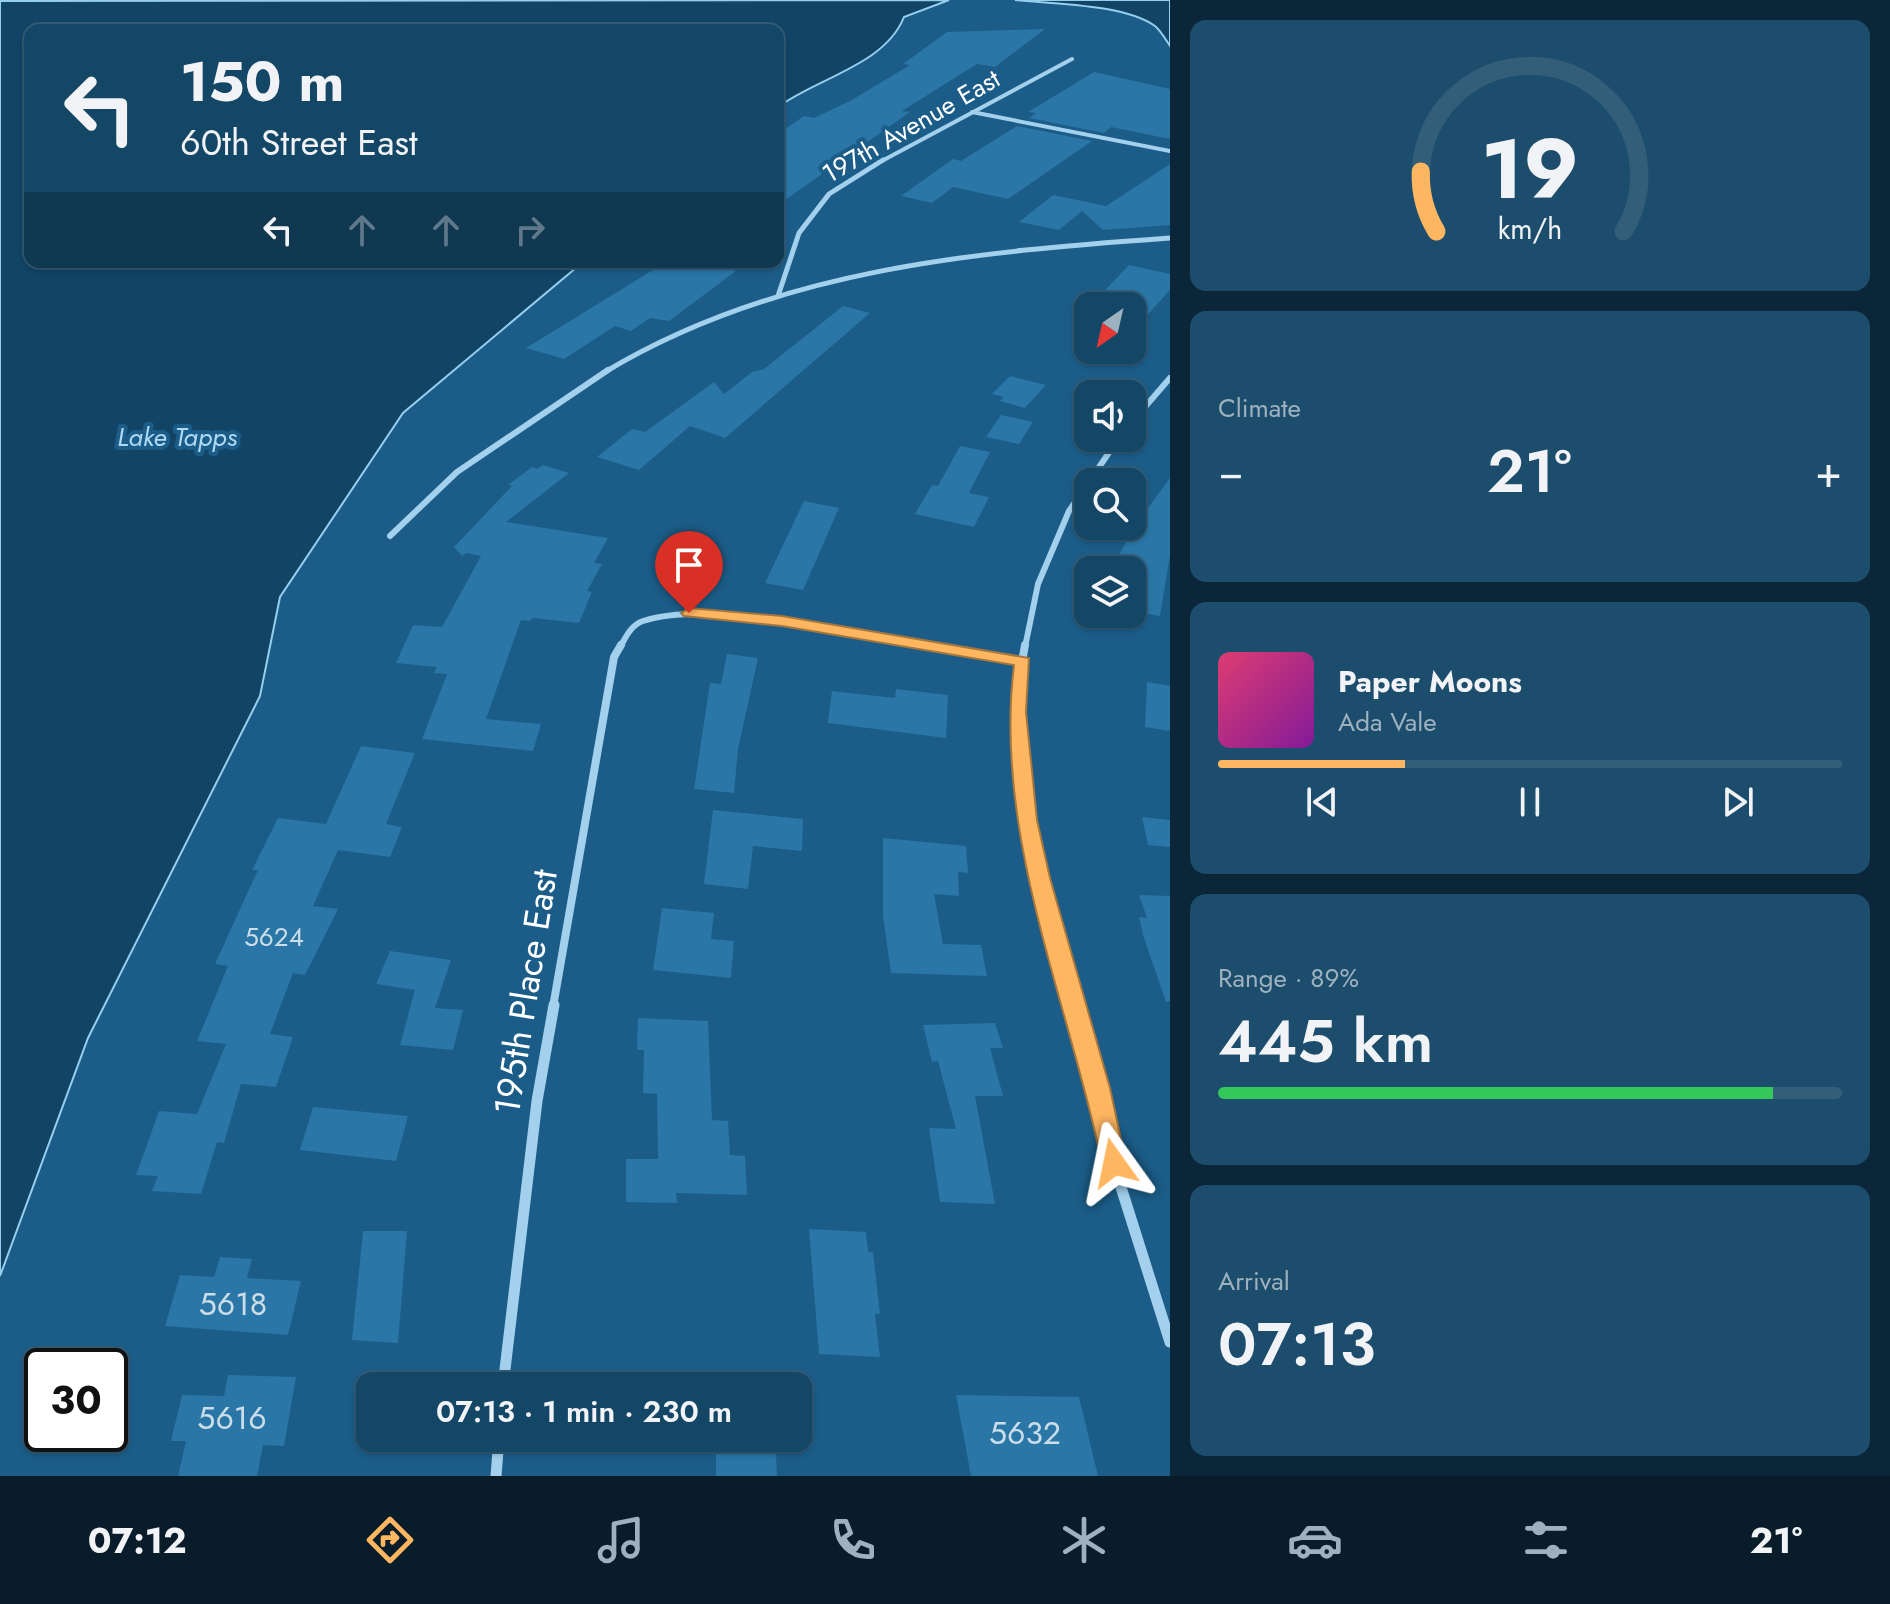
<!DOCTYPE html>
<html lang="en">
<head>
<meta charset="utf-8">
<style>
  body { margin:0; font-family:Jost,sans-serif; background:#1d4d6c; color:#f1f3f6; height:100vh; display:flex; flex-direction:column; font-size:30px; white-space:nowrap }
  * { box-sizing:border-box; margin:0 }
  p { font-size:26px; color:#9db1bf }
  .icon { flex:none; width:44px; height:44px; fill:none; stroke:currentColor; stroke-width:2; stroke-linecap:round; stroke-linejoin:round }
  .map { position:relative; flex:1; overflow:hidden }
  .drawer { display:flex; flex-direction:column; gap:20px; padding:20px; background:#0b2638; width:720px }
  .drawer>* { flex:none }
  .guide { position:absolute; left:24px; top:24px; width:760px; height:244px; border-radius:16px; box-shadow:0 2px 6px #0004,0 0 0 2px #335e7a; background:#144666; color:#f1f3f6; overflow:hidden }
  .needle { width:52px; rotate:214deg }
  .fabs { position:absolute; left:1074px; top:292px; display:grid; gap:16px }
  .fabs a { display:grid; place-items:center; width:72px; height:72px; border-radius:16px; background:#144666; box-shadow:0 2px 6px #0004,0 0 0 2px #335e7a; font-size:40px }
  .speed { position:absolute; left:24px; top:1348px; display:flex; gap:16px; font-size:40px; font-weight:700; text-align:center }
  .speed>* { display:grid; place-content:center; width:104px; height:104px; border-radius:50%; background:#144666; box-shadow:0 2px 6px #0004,0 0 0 2px #335e7a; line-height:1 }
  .speed .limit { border:4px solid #111; border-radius:12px; background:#fff; color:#111 }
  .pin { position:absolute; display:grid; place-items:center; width:68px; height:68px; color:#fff; margin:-82px -34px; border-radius:50% 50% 50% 0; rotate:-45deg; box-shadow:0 0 8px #0007 }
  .pin .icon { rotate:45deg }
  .me { position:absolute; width:88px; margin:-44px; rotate:348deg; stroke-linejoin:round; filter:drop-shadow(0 0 6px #0008) }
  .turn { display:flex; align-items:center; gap:28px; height:168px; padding:0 24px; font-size:36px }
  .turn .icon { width:104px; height:104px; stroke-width:2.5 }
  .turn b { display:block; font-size:56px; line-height:68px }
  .lanes { display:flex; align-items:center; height:76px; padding:0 24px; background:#0003; justify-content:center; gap:40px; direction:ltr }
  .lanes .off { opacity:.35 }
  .big { font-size:60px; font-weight:600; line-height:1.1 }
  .drawer .card { flex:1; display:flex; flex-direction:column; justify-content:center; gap:12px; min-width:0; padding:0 28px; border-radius:16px; background:#1d4d6c }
  .drawer .dial { align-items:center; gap:0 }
  .dial svg { height:208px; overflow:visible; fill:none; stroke:#335e7a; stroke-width:7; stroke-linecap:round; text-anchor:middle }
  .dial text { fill:#f1f3f6; stroke:none }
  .song { display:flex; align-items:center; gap:24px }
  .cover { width:96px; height:96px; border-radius:12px; background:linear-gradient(135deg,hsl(340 70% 55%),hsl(290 70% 35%)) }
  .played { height:8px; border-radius:4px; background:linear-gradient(90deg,#feb660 30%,#335e7a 30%) }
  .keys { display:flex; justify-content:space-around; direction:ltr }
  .heat { display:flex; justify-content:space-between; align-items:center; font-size:44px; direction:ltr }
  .charge { height:12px; border-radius:6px; background:linear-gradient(90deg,#34c759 89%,#335e7a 0) }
  .trip { position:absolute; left:356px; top:1372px; width:456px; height:80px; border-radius:16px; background:#144666; box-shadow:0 2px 6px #0004,0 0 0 2px #335e7a; font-weight:600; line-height:80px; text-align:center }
  .menu { display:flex; height:128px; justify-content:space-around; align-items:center; background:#081c29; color:#9db1bf }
  .menu .icon { width:56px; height:56px }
  .menu .active { color:#feb660 }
  .menu b { font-size:36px; color:#f1f3f6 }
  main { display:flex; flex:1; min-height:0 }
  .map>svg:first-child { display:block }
</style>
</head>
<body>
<main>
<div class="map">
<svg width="1170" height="1476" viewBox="0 0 1170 1476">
  <rect width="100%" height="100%" fill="#1b5d88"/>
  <g fill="#124466" stroke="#96ceee" stroke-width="2">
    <path d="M 949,0 L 904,17 C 885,65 817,78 778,107 L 778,30 L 30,30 L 30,262 L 583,262 L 403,413 L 280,597 L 260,696 L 88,1038 L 0,1276 L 0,1 Z"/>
    <path d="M 1015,0 L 1170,0 L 1170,46 C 1166,40 1161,31 1155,26 C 1124,4 1053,4 1015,0 Z"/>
  </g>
  <g fill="#2a76a6">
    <polygon points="1045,29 995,67 977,64 902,111 910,112 778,205 778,134 804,116 814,118 850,101 910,65 903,64 947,32"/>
    <polygon points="1094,72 1170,89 1170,139 1111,127 1104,133 1029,118 1036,113 1028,112"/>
    <polygon points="1017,126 1092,141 1008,199 953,187 932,203 901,196 953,159 961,161"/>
    <polygon points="1170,164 1170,225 1103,230 1082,211 1059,230 1019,222 1053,195 1106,206"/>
    <polygon points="666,262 699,262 736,271 669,321 650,318 631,331 615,326 564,359 526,348"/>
    <polygon points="1129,265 1170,274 1170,290 1132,332 1132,306 1090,306"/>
    <polygon points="843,306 870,313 725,438 690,426 639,470 597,457 632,429 645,432 714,382 724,394 752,372 764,369"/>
    <polygon points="1010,376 1046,385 1025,408 1000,401 1004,397 992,394"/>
    <polygon points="1001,415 1033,422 1019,444 986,437"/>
    <polygon points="960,446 990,452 969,493 989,497 974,527 915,514 932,485 938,486"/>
    <polygon points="543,465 569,473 506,522 608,538 594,563 602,564 587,591 592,592 579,623 532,618 530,621 521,620 486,719 541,724 533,751 422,739 447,674 434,673 437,667 396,663 413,625 442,627 481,556 466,553 462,556 454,547 512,486 508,485 532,467 537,469"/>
    <polygon points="1170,478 1170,555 1160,616 1132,611 1132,570 1111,570 1134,527"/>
    <polygon points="804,501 839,508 803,590 765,583"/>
    <polygon points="727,654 758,658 738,749 734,793 694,789 710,683 721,684"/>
    <polygon points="1147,682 1170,686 1170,731 1145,727"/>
    <polygon points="896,689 948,695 946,738 828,723 832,691 895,698"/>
    <polygon points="361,746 415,753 386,824 402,827 390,857 338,850 313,906 338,909 305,975 293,973 270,1034 293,1037 276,1087 241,1084 224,1143 217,1142 201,1194 152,1191 158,1176 136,1175 159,1111 197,1114 226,1044 197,1041 228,966 215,964 258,870 252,870 278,818 326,824"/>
    <polygon points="713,810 803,819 802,851 753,846 748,889 704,884"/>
    <polygon points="1142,817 1170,820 1170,847 1148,845"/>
    <polygon points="883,838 966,846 968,873 958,872 959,896 934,894 943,944 981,945 987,976 891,973 883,916"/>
    <polygon points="1139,895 1170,896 1170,1001 1166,1002 1143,935 1139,917 1147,918"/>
    <polygon points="662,908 714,913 711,939 734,941 731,978 653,970"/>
    <polygon points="390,951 451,960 435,1008 463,1010 453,1050 400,1045 415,990 376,984"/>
    <polygon points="638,1018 708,1021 712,1120 728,1121 730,1155 745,1156 747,1195 676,1193 677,1203 626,1202 626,1159 658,1159 657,1094 643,1093 644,1050 637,1050"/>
    <polygon points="995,1023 1003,1048 990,1048 1003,1096 975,1096 995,1204 940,1202 929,1128 956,1129 938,1061 932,1062 923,1025"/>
    <polygon points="313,1107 408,1116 396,1161 300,1150"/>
    <polygon points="809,1229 866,1232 868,1252 873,1252 880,1314 875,1314 880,1357 819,1354"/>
    <polygon points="363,1231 407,1231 398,1343 352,1340"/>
    <polygon points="220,1257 252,1259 247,1278 301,1281 288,1335 165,1326 180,1275 214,1277"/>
    <polygon points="228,1375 296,1377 284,1446 263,1445 257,1476 178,1476 186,1441 171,1441 182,1395 224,1396"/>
    <polygon points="956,1395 1079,1397 1098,1476 971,1476"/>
    <polygon points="716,1438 775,1438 777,1476 716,1476"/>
  </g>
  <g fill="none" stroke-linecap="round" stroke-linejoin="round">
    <g stroke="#a3d0ec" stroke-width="4">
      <polyline points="972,112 1170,151"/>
      <polyline points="880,162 1072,59"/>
    </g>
    <g stroke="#a3d0ec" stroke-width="5">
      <polyline points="778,296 799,233 829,194 883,160"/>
      <path d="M 605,372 C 776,269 974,252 1170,238"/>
    </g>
    <g stroke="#a3d0ec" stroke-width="6">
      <polyline points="1132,422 1170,378"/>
      <polyline points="390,536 457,472 608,370"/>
      <path d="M 620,647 C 626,637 631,625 643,621 C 711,598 867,635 941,647"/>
      <polyline points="1025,647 1038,584 1069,511 1119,438"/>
    </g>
    <g stroke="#a3d0ec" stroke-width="8">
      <polyline points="929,645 1023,661"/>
      <path d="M 1025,645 C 1001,759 1045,898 1076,1007"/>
      <polyline points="553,1007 614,657 621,645"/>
    </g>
    <g stroke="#a3d0ec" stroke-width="11">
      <polyline points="1075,1005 1120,1184 1170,1342"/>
      <polyline points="503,1386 537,1101 554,1005"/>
      <polyline points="496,1476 499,1438"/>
    </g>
  </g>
  <path fill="#feb660" stroke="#a5763e" stroke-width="2" d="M 689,608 L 782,616 L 1029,658 L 1026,712 L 1037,820 L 1050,878 L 1110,1088 L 1126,1163 L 1122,1170 L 1114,1173 L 1105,1170 L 1102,1163 C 1068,1000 993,834 1014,665 L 782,626 L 684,616 L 681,613 Z"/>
  <g text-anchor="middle" stroke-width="8" stroke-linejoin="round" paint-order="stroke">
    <g font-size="26" fill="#fff" stroke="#1b5d88">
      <text transform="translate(911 126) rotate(-30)" y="9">197th Avenue East</text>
    </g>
    <g font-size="26" font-style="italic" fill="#afdaf4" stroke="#1b5d88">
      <text x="177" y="446">Lake Tapps</text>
    </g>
    <g font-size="26" fill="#cadde9">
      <text x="274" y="946">5624</text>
    </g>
    <g font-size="32" fill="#cadde9">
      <text x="233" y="1315">5618</text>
      <text x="232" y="1429">5616</text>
      <text x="1025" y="1444">5632</text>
    </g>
    <g font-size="36" fill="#fff" stroke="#1b5d88">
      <text transform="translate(525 992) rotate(-81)" y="13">195th Place East</text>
    </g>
  </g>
</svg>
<div class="fabs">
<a><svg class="needle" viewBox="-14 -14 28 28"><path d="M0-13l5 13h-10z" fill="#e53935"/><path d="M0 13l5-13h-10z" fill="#9db1bf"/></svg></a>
<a><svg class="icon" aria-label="sound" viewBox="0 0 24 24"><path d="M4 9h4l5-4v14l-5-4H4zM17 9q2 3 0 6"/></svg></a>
<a><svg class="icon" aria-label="search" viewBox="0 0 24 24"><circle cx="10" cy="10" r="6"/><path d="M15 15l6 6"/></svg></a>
<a><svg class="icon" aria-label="layers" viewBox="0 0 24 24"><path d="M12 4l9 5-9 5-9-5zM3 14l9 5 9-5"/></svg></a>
</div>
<div class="speed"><div class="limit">30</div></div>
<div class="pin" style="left:689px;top:613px;background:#d93025"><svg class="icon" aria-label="arrive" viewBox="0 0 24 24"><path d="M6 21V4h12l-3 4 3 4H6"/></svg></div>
<svg class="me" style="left:1114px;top:1163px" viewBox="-20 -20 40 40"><path d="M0-17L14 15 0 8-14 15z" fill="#feb660" stroke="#fff" stroke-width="4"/></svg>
<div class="trip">07:13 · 1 min · 230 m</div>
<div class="guide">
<div class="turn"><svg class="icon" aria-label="left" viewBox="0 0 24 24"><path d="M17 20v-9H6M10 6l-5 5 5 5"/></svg><div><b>150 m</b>60th Street East</div></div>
<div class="lanes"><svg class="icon" aria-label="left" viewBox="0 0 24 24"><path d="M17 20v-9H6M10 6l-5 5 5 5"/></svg><svg class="icon off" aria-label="ahead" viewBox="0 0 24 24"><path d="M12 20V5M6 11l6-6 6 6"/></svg><svg class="icon off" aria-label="ahead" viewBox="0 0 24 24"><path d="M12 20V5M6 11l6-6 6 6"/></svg><svg class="icon off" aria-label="right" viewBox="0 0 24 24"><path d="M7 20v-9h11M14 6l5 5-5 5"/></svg></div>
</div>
</div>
<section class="drawer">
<div class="card dial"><svg viewBox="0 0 100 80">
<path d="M14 69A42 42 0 1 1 86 69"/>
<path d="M14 69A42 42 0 0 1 8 46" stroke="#feb660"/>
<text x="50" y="56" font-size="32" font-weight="700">19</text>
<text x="50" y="72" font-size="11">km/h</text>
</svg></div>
<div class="card"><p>Climate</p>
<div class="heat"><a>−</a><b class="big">21°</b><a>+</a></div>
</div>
<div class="card">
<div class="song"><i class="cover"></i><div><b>Paper Moons</b><p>Ada Vale</p></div></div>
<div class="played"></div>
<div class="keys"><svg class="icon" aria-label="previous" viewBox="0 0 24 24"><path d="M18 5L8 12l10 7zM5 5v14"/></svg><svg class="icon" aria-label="pause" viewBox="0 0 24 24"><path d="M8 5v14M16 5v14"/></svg><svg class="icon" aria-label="next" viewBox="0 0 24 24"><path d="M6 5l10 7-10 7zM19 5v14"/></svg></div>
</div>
<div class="card"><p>Range · 89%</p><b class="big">445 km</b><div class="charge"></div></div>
<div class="card"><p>Arrival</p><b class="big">07:13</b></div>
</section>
</main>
<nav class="menu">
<b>07:12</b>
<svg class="icon active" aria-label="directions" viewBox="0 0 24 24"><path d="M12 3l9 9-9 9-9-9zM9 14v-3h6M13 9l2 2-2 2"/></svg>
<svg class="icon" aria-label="music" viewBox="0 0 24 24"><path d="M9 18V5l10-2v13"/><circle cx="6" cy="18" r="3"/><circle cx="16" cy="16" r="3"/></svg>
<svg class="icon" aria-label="phone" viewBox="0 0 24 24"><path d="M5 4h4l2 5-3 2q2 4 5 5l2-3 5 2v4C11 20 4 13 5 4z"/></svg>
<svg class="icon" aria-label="climate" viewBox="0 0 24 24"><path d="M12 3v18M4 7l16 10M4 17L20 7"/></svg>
<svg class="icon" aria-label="car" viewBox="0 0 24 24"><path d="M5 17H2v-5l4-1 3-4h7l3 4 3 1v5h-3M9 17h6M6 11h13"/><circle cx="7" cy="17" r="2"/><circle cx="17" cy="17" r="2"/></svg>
<svg class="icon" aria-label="filters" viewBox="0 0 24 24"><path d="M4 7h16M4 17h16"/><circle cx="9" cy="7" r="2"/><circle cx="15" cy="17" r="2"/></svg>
<b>21°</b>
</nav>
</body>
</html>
